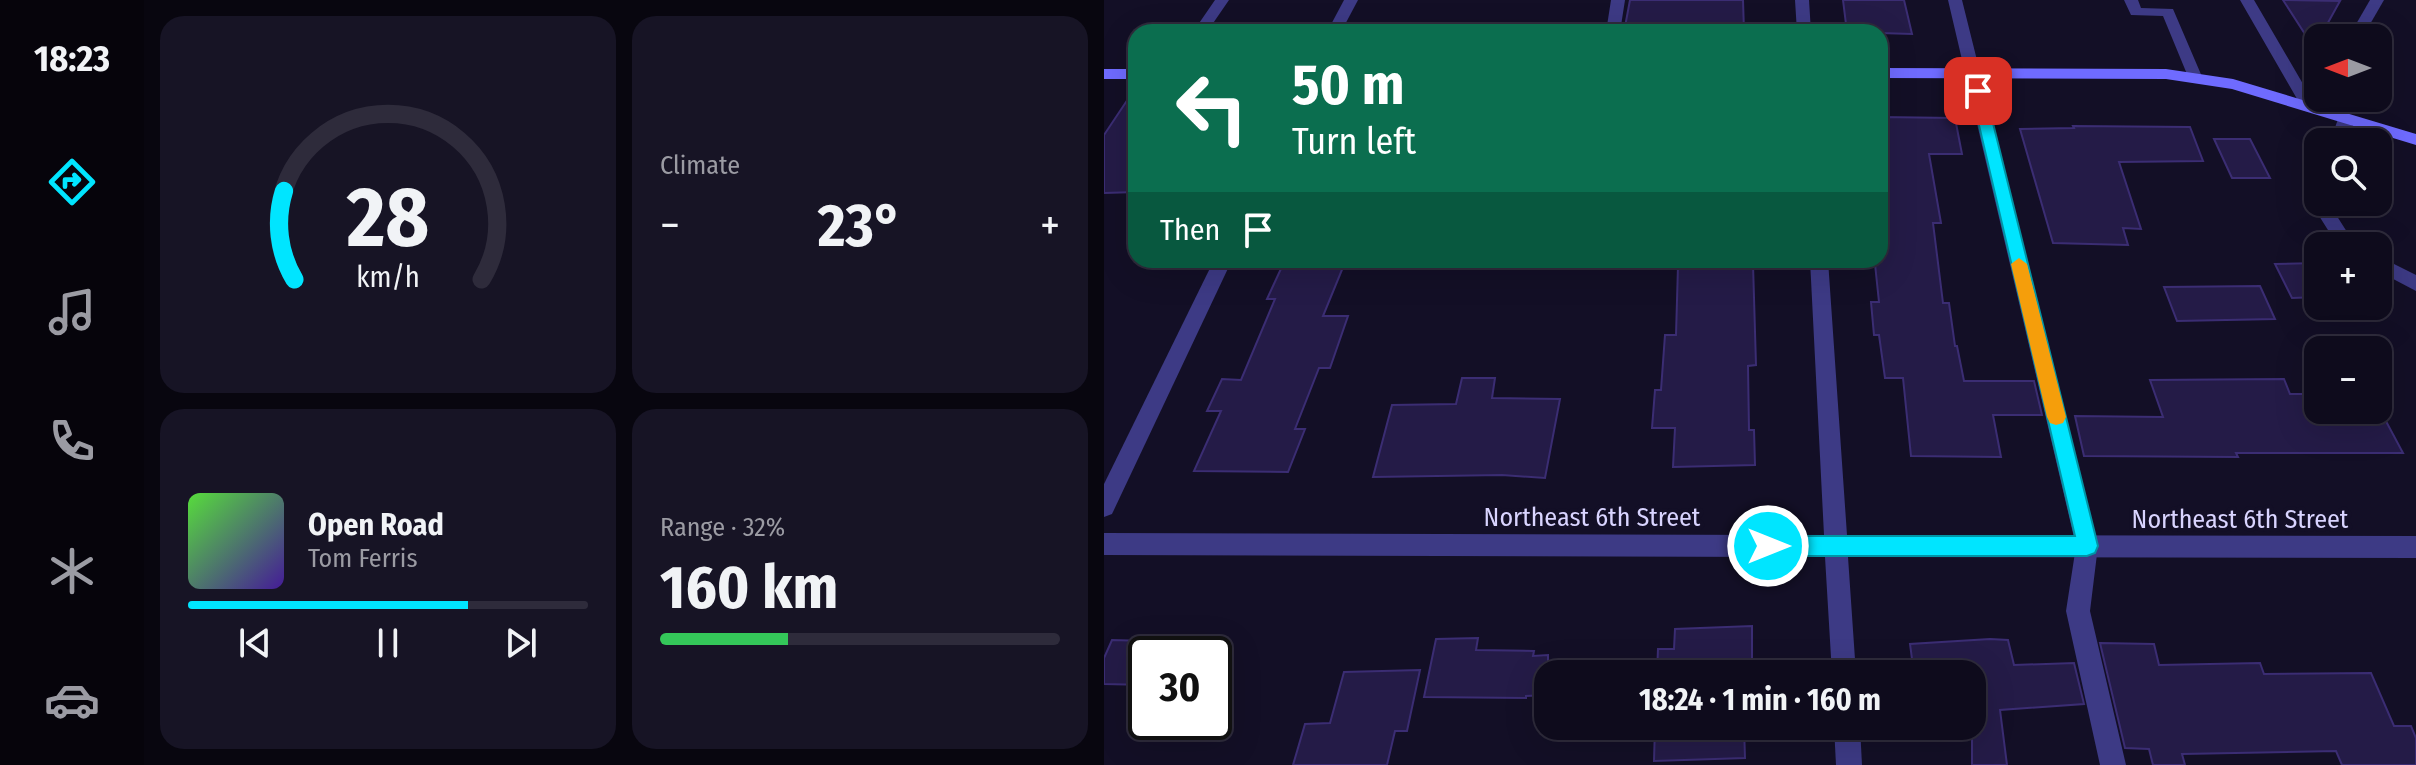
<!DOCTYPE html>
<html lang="en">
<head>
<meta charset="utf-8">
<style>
  body { margin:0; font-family:"Fira Sans Condensed",sans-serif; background:#171425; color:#f1f3f6; height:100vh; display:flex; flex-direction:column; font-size:30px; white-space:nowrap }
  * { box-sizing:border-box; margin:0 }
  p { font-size:26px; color:#9b9ba3 }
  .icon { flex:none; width:44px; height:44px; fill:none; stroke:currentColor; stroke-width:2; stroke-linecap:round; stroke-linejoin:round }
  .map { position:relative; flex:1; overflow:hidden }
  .sheet { display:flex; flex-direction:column; gap:16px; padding:16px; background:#08060f; width:960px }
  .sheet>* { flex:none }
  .hud { position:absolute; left:24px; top:24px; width:760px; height:244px; border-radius:24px; box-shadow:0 8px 32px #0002,0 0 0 2px #2e2b3b; background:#0b6e4f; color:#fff; overflow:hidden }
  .needle { width:52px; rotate:270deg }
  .buttons { position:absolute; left:1200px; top:24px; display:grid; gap:16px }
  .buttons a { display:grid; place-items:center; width:88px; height:88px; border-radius:16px; background:#0e0b1c; box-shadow:0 8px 32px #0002,0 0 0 2px #2e2b3b; font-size:40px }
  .speed { position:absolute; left:24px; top:636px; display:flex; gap:16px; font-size:40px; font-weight:700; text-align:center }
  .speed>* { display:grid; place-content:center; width:104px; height:104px; border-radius:50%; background:#0e0b1c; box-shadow:0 8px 32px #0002,0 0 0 2px #2e2b3b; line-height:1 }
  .speed .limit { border:4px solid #111; border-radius:12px; background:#fff; color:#111 }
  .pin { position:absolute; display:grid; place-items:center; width:68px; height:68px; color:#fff; margin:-34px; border-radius:16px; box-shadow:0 4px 12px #0006 }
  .me { position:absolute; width:88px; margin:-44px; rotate:90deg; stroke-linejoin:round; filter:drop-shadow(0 0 6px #0008) }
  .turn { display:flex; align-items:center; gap:28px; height:168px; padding:0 32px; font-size:36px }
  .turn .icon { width:104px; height:104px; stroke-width:2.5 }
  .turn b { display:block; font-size:56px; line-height:68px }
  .then { display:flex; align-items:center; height:76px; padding:0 32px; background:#0003; gap:16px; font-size:30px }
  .big { font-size:60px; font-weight:700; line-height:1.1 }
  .sheet .widget { flex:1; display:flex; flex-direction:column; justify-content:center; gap:12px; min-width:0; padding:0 28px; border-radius:24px; background:#171425 }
  .sheet .dial { align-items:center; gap:0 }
  .dial svg { height:208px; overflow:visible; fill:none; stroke:#2e2b3b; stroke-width:7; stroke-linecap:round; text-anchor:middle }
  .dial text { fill:#f1f3f6; stroke:none }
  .song { display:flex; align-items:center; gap:24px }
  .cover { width:96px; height:96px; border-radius:12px; background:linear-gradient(135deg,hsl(110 70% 55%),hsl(260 70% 35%)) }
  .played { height:8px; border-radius:4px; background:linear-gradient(90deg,#00e5ff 70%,#2e2b3b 70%) }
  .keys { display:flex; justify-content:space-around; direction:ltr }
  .heat { display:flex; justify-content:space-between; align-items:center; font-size:44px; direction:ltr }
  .charge { height:12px; border-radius:6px; background:linear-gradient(90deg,#34c759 32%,#2e2b3b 0) }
  .sheet .tiles { flex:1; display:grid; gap:16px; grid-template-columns:repeat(2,1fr) }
  .trip { position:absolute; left:430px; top:660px; width:452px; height:80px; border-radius:24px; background:#0e0b1c; box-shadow:0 8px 32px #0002,0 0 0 2px #2e2b3b; font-weight:700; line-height:80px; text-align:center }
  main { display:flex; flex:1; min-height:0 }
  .tab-bar { display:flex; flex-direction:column; width:144px; justify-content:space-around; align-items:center; background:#06040b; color:#9b9ba3 }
  .tab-bar .icon { width:56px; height:56px }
  .tab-bar .on { color:#00e5ff }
  .tab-bar b { font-size:36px; color:#f1f3f6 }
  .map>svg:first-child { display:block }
</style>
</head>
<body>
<main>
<nav class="tab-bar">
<b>18:23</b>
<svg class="icon on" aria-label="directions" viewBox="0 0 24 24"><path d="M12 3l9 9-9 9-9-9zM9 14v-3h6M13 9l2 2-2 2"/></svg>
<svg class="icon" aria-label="music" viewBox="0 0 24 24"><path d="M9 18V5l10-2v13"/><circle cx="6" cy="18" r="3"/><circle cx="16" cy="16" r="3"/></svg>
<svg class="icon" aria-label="phone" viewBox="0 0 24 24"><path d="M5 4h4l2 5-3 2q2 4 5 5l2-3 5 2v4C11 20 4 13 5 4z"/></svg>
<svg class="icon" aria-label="climate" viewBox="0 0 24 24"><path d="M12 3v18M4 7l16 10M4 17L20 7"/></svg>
<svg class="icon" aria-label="car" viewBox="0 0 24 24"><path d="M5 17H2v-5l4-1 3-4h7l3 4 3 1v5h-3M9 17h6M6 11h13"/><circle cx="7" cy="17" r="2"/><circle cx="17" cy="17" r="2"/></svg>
</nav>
<section class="sheet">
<div class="tiles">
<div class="widget dial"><svg viewBox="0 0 100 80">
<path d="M14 69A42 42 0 1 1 86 69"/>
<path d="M14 69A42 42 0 0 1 10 35" stroke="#00e5ff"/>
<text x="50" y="56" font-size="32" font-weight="700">28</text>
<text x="50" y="72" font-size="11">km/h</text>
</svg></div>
<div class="widget"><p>Climate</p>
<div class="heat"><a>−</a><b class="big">23°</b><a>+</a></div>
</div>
<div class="widget">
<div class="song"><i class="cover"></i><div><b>Open Road</b><p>Tom Ferris</p></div></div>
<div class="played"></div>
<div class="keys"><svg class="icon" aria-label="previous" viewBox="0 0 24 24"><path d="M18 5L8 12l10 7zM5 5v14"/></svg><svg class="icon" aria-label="pause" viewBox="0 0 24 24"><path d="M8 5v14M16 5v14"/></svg><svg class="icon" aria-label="next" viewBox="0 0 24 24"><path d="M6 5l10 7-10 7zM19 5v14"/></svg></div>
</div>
<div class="widget"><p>Range · 32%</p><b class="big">160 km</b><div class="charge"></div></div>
</div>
</section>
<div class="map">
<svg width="1312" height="765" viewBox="0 0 1312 765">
  <rect width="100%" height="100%" fill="#130f26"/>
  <g fill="#241b47" stroke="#3b2d73" stroke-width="2">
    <polygon points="526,0 639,0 640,32 520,32"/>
    <polygon points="739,0 800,0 808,34 743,32"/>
    <polygon points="1179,0 1236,1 1210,48"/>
    <polygon points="32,87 32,192 0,193 0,135"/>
    <polygon points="776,117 851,118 858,154 825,154 837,223 829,223 839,303 845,303 851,346 853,346 860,381 930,381 938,415 889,415 897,457 807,456 799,378 781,378 775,335 770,335 767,302 775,302 771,264 776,260"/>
    <polygon points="969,126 1086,127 1099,161 1015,162 1037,229 1019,228 1024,245 949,243 916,129 970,128"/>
    <polygon points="1110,139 1146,139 1166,178 1128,178"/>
    <polygon points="181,260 242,260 219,316 244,316 226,368 215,368 191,429 201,429 184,472 90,471 117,411 103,411 118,379 137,380 171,299 163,299"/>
    <polygon points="1214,263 1214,297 1188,298 1171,264"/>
    <polygon points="649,264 652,365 644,366 645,430 650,430 651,465 569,467 571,428 548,428 551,390 557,390 561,335 572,335 574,266"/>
    <polygon points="1156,286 1171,319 1073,321 1060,287"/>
    <polygon points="358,378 391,378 388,398 456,399 441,478 398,475 269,477 288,405 352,404"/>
    <polygon points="1180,379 1186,394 1201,394 1208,410 1276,410 1299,453 1132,453 1134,457 980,456 971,416 1059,417 1046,380"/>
    <polygon points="648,626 648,674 553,674 554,649 570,649 571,629"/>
    <polygon points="374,638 372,650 430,651 429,656 444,655 444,695 422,696 422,698 320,697 332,639"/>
    <polygon points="886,639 904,640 910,665 970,663 980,704 896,710 903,765 868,765 868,674 810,674 806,644"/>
    <polygon points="8,640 42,641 42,685 0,684 0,658"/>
    <polygon points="996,643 1050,644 1055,665 1156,663 1160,674 1267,673 1290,726 1307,726 1312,738 1312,765 1238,765 1232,751 1078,754 1081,765 1049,765 1045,749 1021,748"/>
    <polygon points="316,670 303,731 291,731 283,765 189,765 201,724 226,723 240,672"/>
    <polygon points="551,726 640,726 641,758 550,761"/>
  </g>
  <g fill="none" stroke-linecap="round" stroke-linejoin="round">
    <g fill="#3d3a85" fill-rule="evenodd">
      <polygon points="111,0 125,0 103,32 89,32"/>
      <polygon points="507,0 521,0 516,32 502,32"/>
      <polygon points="844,0 858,0 994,546 986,611 1022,765 996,765 962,611 972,546"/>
      <polygon points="1020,0 1034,0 1037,8 1069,9 1099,79 1097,82 1087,82 1085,79 1059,16 1027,15"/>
      <polygon points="1242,114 1250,119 1242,142 1226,142 1234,119"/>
      <polygon points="1214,198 1214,202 1228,202 1229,210 1252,246 1234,246 1212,211"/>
      <polygon points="1274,256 1312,275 1312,291 1274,271"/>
    </g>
    <g fill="#3d3a85" fill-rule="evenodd">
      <polygon points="240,0 254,0 237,32 223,32"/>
      <polygon points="691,0 705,0 707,32 693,32"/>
      <polygon points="1136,0 1150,0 1206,96 1214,92 1214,98 1221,98 1210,111 1200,111"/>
      <polygon points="1266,0 1280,0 1258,38 1244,38"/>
      <polygon points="110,260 128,260 8,514 0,517 0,484"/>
      <polygon points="706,260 724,260 743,535 1312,536 1312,558 744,557 752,674 728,674 721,557 0,555 0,533 720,535"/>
      <polygon points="730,726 756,726 758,765 732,765"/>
    </g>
    <g fill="#6f6bff" fill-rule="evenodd">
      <polygon points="776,68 1062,69 1129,79 1312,134 1312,145 1128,89 1062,79 776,78"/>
      <rect x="0" y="69" width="32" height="10"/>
    </g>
  </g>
  <polygon fill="#00e5ff" stroke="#0095a6" stroke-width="2" points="874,87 881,91 994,546 991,553 983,556 664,556 656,553 653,546 656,539 664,536 971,536 867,91"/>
  <polygon fill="#f59e0b" points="915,258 923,264 962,417 959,423 952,425 946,423 943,417 907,264"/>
  <g text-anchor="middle" stroke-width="8" stroke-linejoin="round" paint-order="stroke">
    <g font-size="26" fill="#d9d4ff" stroke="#130f26">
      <text x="488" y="526">Northeast 6th Street</text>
      <text x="1136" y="528">Northeast 6th Street</text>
    </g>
  </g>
</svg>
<div class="buttons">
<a><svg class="needle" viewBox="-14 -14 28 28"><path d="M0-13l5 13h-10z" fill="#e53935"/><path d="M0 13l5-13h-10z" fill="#9b9ba3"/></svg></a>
<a><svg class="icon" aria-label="search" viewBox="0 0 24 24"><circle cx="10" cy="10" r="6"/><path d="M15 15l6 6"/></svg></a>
<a>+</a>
<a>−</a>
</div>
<div class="speed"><div class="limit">30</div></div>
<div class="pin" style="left:874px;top:91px;background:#d93025"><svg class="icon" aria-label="arrive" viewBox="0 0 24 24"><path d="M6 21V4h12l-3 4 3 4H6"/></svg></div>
<svg class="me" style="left:664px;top:546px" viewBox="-20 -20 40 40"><circle r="17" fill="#00e5ff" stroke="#fff" stroke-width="3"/><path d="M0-11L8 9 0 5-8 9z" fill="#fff"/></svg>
<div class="trip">18:24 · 1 min · 160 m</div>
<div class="hud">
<div class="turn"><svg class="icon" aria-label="left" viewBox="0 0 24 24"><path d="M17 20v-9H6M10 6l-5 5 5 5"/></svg><div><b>50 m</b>Turn left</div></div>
<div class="then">Then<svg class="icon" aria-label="arrive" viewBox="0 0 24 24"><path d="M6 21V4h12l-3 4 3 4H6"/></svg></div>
</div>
</div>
</main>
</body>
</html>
